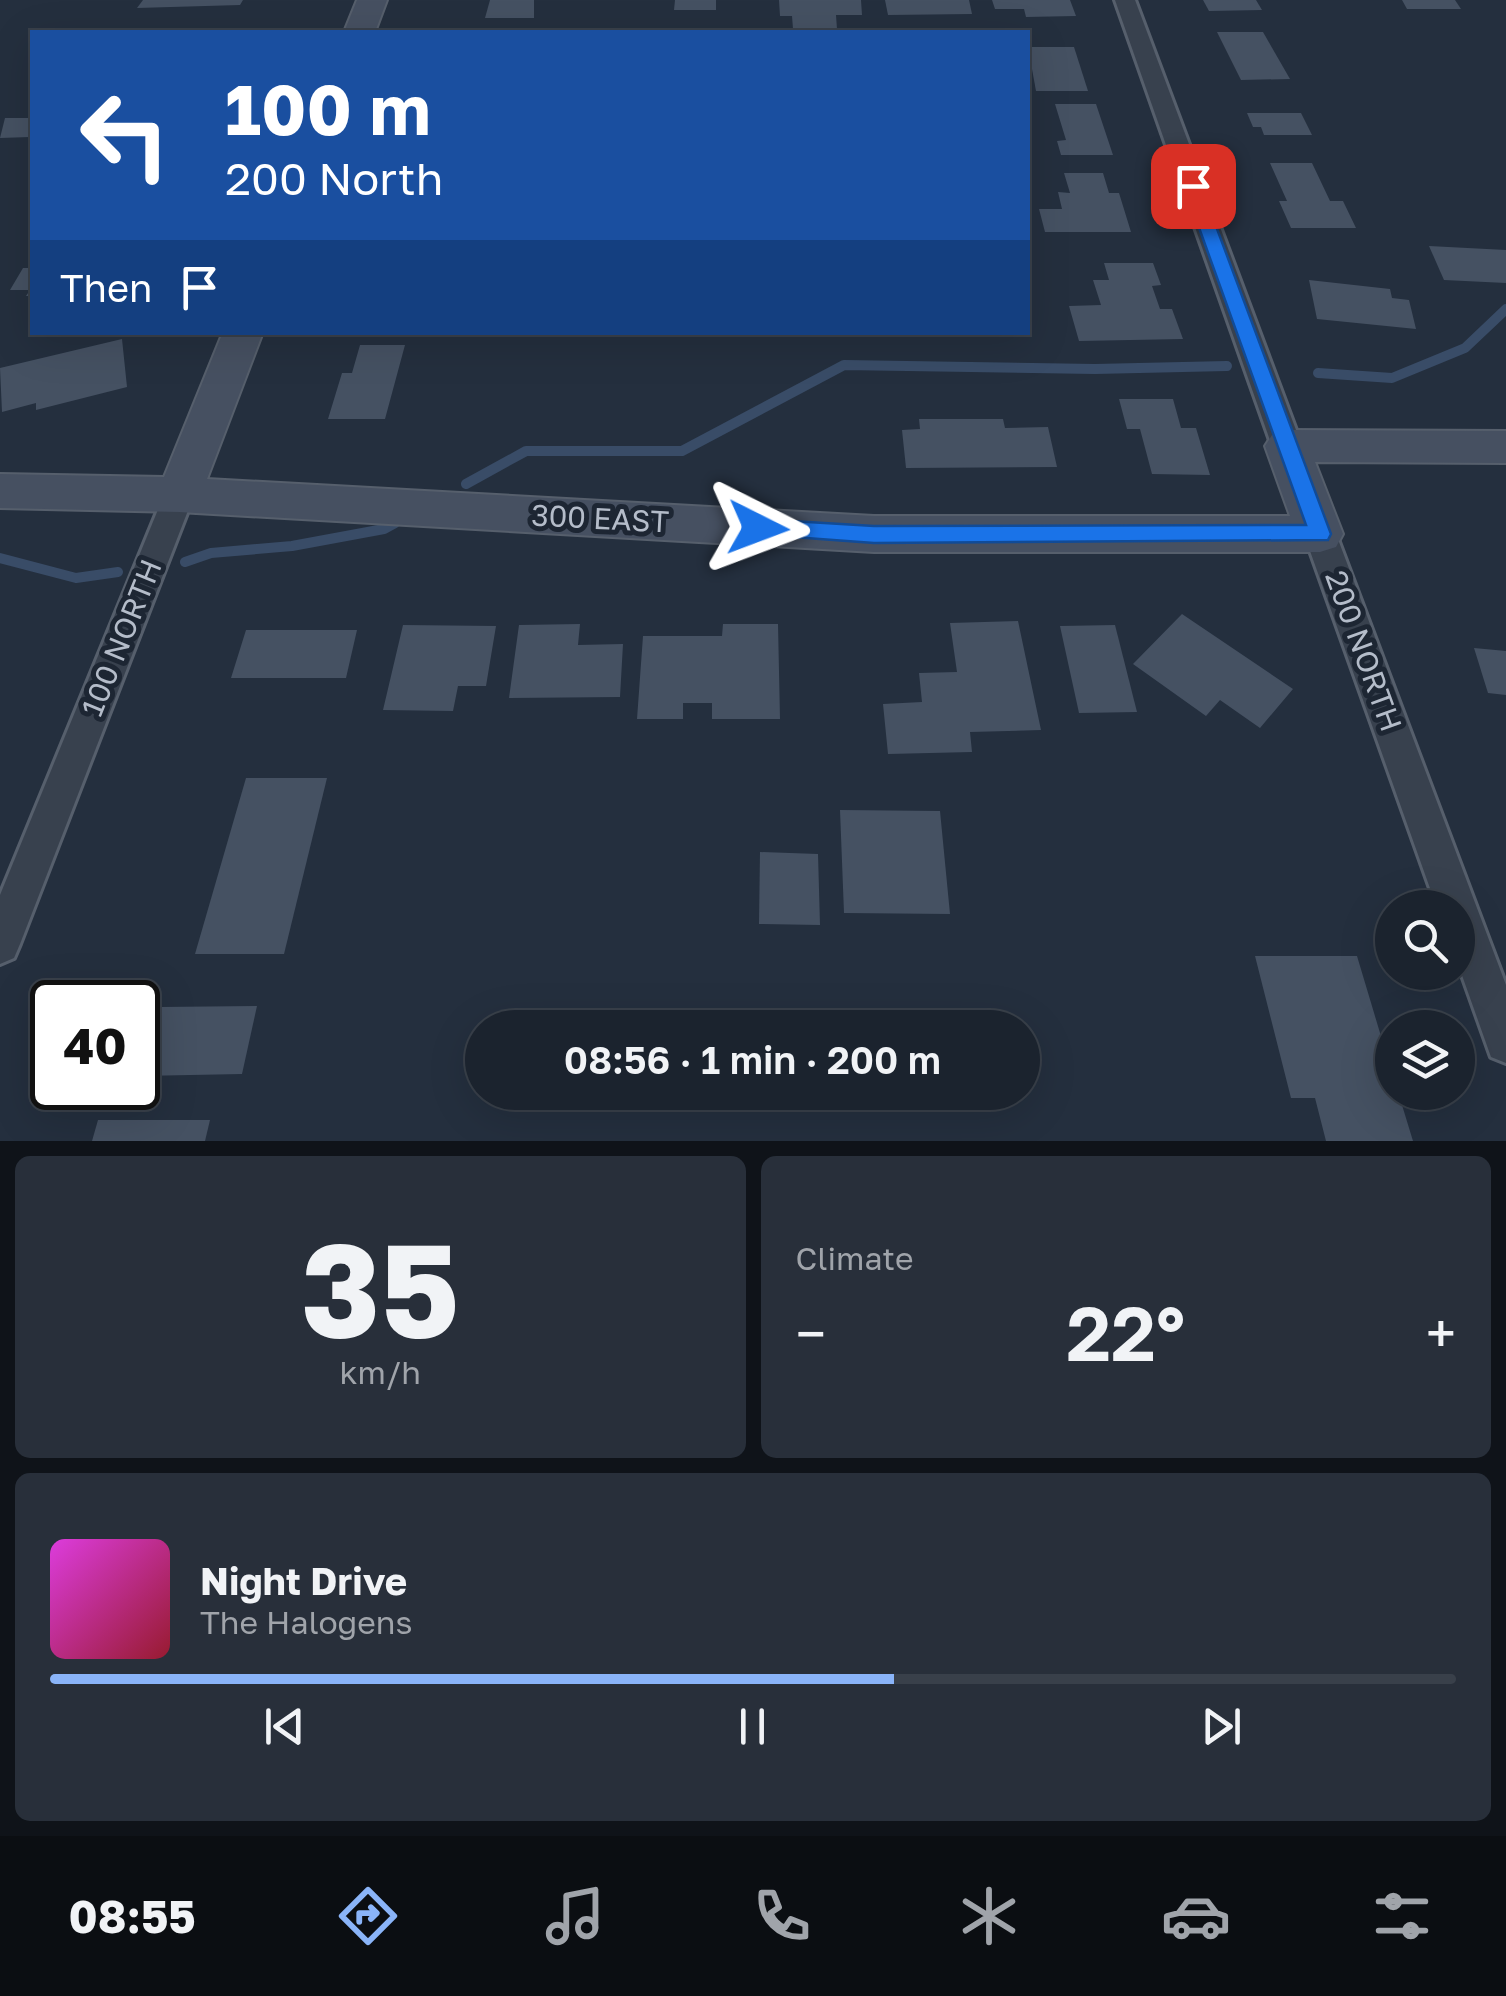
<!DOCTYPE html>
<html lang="en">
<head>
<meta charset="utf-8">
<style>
  body { margin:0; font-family:"Golos Text",sans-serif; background:#282f3a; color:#f1f3f6; height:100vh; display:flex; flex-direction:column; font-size:38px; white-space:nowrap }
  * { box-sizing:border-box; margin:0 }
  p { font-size:32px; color:#a0a4aa }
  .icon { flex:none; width:55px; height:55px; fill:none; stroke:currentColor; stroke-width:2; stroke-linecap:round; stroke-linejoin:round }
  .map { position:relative; height:1141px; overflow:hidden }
  .sheet { display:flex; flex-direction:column; gap:15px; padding:15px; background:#0f1319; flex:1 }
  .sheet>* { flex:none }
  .hud { position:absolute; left:30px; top:30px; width:1000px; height:305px; border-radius:0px; box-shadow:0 10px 40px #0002,0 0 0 2px #39404a; background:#1a4fa0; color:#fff; overflow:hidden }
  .fabs { position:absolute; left:1375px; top:890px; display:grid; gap:20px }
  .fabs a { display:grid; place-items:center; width:100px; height:100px; border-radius:50%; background:#1b232e; box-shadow:0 10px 40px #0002,0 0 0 2px #39404a; font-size:50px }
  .speed { position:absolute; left:30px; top:980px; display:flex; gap:20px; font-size:50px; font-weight:700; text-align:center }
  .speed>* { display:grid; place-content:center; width:130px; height:130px; border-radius:50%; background:#1b232e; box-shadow:0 10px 40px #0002,0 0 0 2px #39404a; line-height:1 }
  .speed .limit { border:5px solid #111; border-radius:15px; background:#fff; color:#111 }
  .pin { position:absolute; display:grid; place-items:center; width:85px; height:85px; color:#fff; margin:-42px; border-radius:20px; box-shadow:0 5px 15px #0006 }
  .me { position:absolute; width:110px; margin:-55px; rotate:93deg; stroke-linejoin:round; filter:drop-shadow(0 0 8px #0008) }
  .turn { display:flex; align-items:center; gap:35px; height:210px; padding:0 30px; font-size:45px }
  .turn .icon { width:130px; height:130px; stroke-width:2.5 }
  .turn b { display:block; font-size:70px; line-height:85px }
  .then { display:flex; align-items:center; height:95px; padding:0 30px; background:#0003; gap:20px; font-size:38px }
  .big { font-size:75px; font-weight:600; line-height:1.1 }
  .sheet .tile { flex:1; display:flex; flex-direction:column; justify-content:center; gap:15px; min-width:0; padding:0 35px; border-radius:15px; background:#282f3a }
  .sheet .dial { align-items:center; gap:0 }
  .dial b { font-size:130px; line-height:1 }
  .song { display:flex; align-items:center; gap:30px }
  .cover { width:120px; height:120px; border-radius:15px; background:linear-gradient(135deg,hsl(300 70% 55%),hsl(350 70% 35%)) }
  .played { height:10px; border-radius:5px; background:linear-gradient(90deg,#8ab4f8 60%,#39404a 60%) }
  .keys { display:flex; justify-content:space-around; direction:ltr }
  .heat { display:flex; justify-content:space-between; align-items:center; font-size:55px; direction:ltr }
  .sheet .tiles { flex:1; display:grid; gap:15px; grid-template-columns:1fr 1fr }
  .tile:last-child { grid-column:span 2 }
  .trip { position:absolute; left:465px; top:1010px; width:575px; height:100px; border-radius:50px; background:#1b232e; box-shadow:0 10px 40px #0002,0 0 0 2px #39404a; font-weight:600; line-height:100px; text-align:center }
  .tabs { display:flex; height:160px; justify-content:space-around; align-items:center; background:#0b0e12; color:#a0a4aa }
  .tabs .icon { width:70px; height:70px }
  .tabs .selected { color:#8ab4f8 }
  .tabs b { font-size:45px; color:#f1f3f6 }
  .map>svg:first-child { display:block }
</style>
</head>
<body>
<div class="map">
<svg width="1506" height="1141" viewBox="0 0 1506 1141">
  <rect width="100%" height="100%" fill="#242f3e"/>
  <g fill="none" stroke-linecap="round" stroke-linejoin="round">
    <g stroke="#394c67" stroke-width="10">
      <polyline points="1318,373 1392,378 1465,348 1506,309"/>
      <polyline points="466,484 526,451 682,451 844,365 1095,369 1227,366"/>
      <polyline points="0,558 76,578 118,572"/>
      <polyline points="185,562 211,553 292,546 384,529 395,523"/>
    </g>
  </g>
  <g fill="#455162">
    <polygon points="143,0 243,0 240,5 137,8"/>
    <polygon points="490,0 534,0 534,18 485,18"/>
    <polygon points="675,0 716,0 716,10 674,10"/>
    <polygon points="779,0 861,0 862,15 836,15 837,29 793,29 792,16 780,16"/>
    <polygon points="885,0 969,0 972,14 888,15"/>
    <polygon points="992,0 1070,0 1076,16 1026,17 1024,9 995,9"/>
    <polygon points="1203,0 1256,0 1262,10 1209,11"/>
    <polygon points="1402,0 1455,0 1461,9 1407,9"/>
    <polygon points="1217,32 1263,32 1290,79 1241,80"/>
    <polygon points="1028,47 1074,47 1088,91 1036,91"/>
    <polygon points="1055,104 1096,104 1113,155 1061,155 1057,141 1066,140"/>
    <polygon points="1247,113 1301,113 1312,135 1264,135 1261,127 1253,127"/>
    <polygon points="5,118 32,118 30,137 0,138"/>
    <polygon points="1270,163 1312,163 1330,201 1343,201 1356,228 1291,228 1279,201 1287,201"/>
    <polygon points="1064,173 1103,173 1109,193 1119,193 1131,232 1045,232 1039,209 1062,209 1058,192 1070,193"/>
    <polygon points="1429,246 1506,250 1506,283 1444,280"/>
    <polygon points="1104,263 1153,263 1161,285 1152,286 1160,309 1172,309 1183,339 1079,341 1069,306 1101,305 1093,280 1109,280"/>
    <polygon points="23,268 32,268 32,296 26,296 30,290 10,290"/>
    <polygon points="1309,280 1390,289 1392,298 1409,300 1416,329 1317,319"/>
    <polygon points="122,339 127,387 36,410 36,403 2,412 0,368"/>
    <polygon points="360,345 405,345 385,419 328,419 342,373 352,373"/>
    <polygon points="1119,399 1173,399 1181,428 1196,428 1210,475 1152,474 1140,429 1127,429"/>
    <polygon points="919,419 1003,419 1005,428 1048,427 1057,467 906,468 902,430 920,429"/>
    <polygon points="1182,614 1293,689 1260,728 1220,700 1206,716 1133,664"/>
    <polygon points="1018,621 1041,730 970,732 972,752 888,754 883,704 922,702 919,673 957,672 950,623"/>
    <polygon points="580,624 578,645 623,644 620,697 509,698 519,625"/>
    <polygon points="723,624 778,624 780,719 712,719 712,703 683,703 683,719 637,719 643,636 722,636"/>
    <polygon points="403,625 496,626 486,686 458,686 453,711 383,710"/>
    <polygon points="1115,625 1137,712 1079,713 1060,626"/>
    <polygon points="246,630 357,630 346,678 231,678"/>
    <polygon points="1474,648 1506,651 1506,695 1488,693"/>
    <polygon points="246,778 327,778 284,954 195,954"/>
    <polygon points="840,810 940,811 950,914 844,913"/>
    <polygon points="760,852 818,854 820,925 759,924"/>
    <polygon points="1255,956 1357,956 1392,1073 1392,1092 1398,1092 1413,1141 1326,1141 1315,1098 1291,1098"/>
    <polygon points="257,1006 242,1074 140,1076 160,1007"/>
    <polygon points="98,1120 210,1120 205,1141 92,1141"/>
  </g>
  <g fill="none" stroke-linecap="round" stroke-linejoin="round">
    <g stroke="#565f6c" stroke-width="6">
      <g id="street">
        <polygon points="1115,0 1135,0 1302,446 1298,454 1287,457 1276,454 1272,446"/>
        <polygon points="179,483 190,487 194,495 20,944 14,958 0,964 0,895 164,495 168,487"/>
        <polygon points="1320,522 1331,525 1336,534 1506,985 1506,1063 1491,1057 1458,964 1458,908 1437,908 1304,534 1309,525"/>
      </g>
    </g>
    <g stroke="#565f6c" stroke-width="4">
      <g id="secondary">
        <polygon points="357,0 387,0 375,32 344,32"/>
        <polygon points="223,332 263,332 207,479 874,516 1290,516 1265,446 1272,435 1287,430 1506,431 1506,463 1315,462 1343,534 1336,547 1320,552 874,552 179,512 0,508 0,474 164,477"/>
      </g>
    </g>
    <use href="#street" fill="#38414e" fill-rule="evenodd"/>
    <use href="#secondary" fill="#465061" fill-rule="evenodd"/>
  </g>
  <polygon fill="#1a73e8" stroke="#114b97" stroke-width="2.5" points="1193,181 1201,186 1331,534 1328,540 874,543 750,534 747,528 750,522 758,519 874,526 1306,525 1184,186"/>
  <g text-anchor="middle" stroke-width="10" stroke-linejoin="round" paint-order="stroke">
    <g font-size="30" fill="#b4bcc9" stroke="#1d2633">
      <text transform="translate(600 519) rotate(3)" y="10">300 EAST</text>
      <text transform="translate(122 638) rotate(-68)" y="10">100 NORTH</text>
      <text transform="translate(1363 651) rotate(70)" y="10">200 NORTH</text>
    </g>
  </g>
</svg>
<div class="fabs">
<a><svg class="icon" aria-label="search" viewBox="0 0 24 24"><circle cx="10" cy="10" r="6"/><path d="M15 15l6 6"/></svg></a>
<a><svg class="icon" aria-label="layers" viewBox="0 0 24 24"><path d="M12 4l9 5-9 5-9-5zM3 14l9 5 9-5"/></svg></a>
</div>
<div class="speed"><div class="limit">40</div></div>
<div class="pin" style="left:1193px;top:186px;background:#d93025"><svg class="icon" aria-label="arrive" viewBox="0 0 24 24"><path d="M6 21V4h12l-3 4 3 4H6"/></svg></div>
<svg class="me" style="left:758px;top:528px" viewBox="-20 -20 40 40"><path d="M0-17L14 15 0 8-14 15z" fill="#1a73e8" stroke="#fff" stroke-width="4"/></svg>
<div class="trip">08:56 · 1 min · 200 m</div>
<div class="hud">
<div class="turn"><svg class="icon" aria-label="left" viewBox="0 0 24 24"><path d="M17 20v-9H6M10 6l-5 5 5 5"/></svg><div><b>100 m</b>200 North</div></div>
<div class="then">Then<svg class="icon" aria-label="arrive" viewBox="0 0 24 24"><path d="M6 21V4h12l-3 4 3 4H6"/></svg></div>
</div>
</div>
<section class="sheet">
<div class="tiles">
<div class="tile dial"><b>35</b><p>km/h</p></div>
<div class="tile"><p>Climate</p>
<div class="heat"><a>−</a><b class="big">22°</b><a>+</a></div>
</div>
<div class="tile">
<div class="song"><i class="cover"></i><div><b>Night Drive</b><p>The Halogens</p></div></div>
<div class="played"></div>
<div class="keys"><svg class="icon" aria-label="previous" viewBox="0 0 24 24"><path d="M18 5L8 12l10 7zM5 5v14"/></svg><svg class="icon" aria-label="pause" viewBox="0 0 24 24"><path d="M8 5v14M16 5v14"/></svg><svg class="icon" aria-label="next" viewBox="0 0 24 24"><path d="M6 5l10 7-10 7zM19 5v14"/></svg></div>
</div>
</div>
</section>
<nav class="tabs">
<b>08:55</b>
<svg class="icon selected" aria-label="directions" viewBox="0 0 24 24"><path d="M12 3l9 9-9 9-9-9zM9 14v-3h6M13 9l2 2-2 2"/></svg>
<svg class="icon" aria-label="music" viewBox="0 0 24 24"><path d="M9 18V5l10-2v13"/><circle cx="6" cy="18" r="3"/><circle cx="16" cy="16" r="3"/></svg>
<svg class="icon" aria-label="phone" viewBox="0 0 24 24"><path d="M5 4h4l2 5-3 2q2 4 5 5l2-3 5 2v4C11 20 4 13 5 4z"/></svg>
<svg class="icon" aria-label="climate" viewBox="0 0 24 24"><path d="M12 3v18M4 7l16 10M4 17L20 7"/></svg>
<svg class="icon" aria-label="car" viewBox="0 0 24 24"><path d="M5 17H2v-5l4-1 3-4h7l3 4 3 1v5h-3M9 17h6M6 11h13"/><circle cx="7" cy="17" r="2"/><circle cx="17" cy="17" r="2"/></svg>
<svg class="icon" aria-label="filters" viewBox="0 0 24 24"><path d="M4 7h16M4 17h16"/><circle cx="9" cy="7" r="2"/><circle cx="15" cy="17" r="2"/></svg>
</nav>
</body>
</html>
